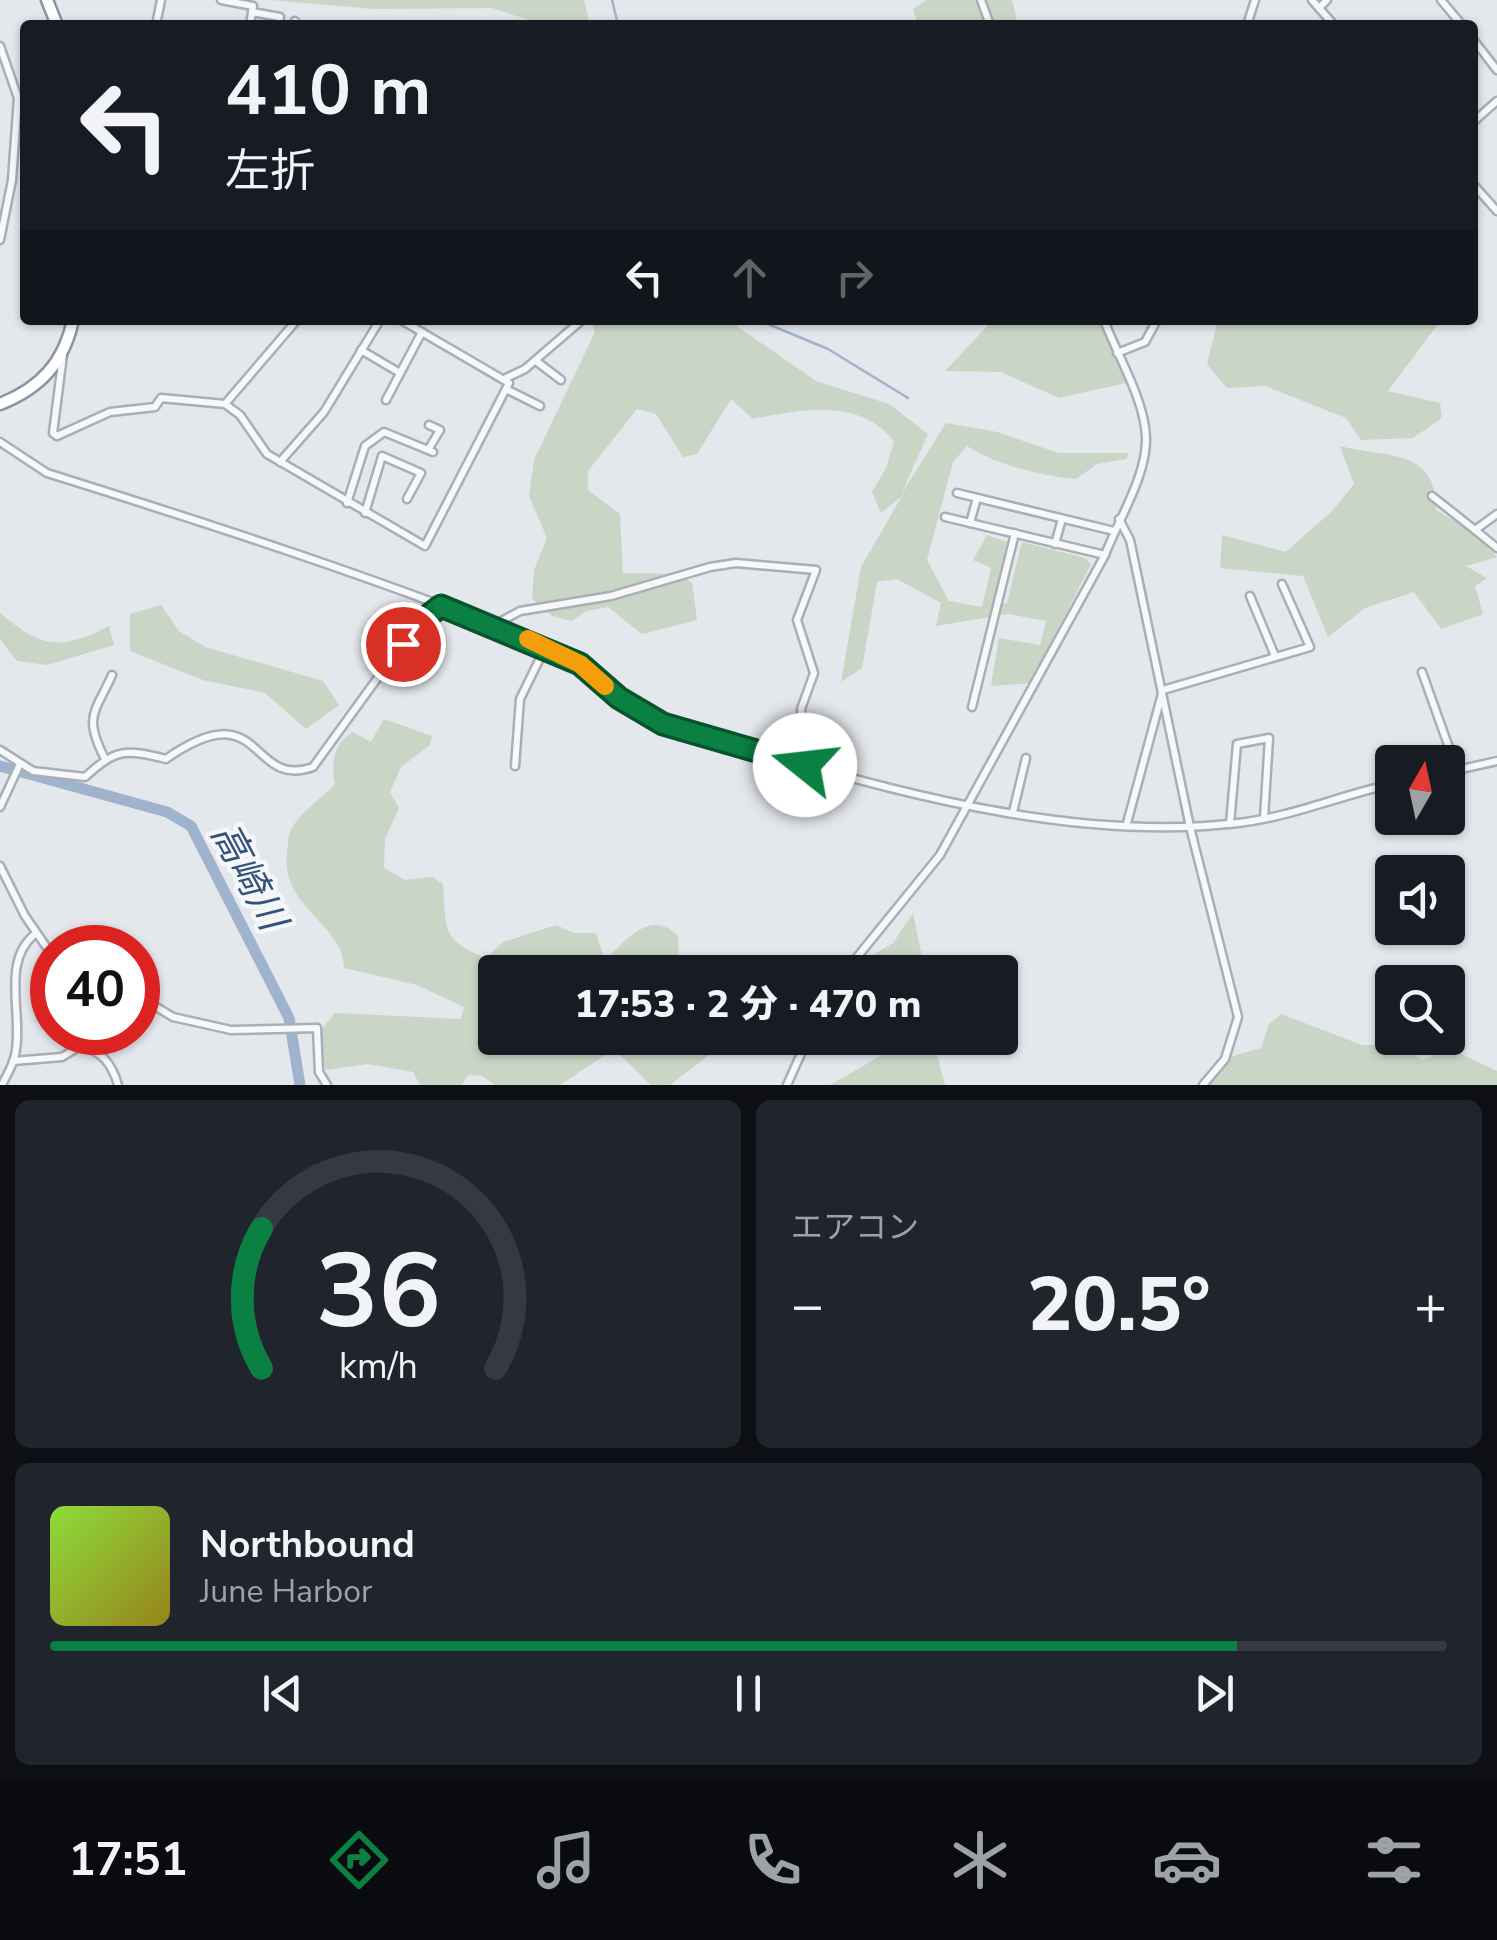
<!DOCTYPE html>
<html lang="ja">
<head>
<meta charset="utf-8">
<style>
  body { margin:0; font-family:"Nunito Sans","Noto Sans JP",sans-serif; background:#20242c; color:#f1f3f6; height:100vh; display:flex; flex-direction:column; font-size:38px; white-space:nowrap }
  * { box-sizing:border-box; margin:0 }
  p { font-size:32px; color:#9ea1a6 }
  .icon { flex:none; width:55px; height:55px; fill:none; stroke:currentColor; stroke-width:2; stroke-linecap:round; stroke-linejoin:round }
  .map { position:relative; height:1085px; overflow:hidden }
  .details { display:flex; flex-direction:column; gap:15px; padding:15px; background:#0d0f14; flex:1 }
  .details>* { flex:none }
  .hud { position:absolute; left:20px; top:20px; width:1458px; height:305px; border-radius:10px; box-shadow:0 2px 8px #0004; background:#171b24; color:#f1f3f6; overflow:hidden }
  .needle { width:65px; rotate:9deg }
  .tools { position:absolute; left:1375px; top:745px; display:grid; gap:20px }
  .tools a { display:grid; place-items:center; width:90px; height:90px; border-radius:10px; background:#171b24; box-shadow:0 2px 8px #0004; font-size:50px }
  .speed { position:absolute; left:30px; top:925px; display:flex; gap:20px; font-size:50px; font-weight:700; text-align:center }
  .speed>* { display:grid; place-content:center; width:130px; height:130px; border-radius:50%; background:#171b24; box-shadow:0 2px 8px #0004; line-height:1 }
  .speed .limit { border:15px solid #d22; background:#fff; color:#111 }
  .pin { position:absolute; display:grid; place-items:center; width:85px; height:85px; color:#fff; margin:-42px; border:5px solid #fff; border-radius:50%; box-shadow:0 2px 10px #0007 }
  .me { position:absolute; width:110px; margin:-55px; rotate:286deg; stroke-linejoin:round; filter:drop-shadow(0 0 8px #0008) }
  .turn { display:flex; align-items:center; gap:35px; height:210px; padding:0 40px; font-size:45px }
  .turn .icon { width:130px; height:130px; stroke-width:2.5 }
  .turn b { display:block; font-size:70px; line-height:85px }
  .lanes { display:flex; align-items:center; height:95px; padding:0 40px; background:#0003; justify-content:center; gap:50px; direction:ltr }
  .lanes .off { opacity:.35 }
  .big { font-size:75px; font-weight:800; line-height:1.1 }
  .details .tile { flex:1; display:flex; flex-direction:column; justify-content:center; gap:15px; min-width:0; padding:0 35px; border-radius:15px; background:#20242c }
  .details .dial { align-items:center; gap:0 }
  .dial svg { height:260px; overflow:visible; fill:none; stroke:#363941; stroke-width:7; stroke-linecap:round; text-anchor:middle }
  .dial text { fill:#f1f3f6; stroke:none }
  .song { display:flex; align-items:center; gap:30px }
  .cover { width:120px; height:120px; border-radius:15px; background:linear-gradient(135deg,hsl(90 70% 55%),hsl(50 70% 35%)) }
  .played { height:10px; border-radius:5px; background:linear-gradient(90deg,#0b8043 85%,#363941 85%) }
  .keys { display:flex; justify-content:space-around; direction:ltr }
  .heat { display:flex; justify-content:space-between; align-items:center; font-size:55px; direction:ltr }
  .details .tiles { flex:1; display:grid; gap:15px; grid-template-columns:1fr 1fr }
  .tile:last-child { grid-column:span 2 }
  .trip { position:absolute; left:478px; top:955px; width:540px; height:100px; border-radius:10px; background:#171b24; box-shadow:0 2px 8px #0004; font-weight:800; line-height:100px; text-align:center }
  .menu { display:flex; height:160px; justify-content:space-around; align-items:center; background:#090b0e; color:#9ea1a6 }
  .menu .icon { width:70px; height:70px }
  .menu .on { color:#0b8043 }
  .menu b { font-size:45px; color:#f1f3f6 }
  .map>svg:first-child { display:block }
</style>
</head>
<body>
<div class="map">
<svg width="1497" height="1085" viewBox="0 0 1497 1085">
  <rect width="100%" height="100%" fill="#e4e7ec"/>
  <g fill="#c9d6c5">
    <polygon points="272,0 584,0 590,25 545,25 492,8 374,9"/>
    <polygon points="926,0 1012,0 1018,25 918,25 913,9"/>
    <path d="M 591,320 L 728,320 L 816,381 L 889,404 L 928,434 L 901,495 L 946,423 L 997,432 L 1059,453 L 1128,453 L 1127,459 L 1097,464 L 1076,479 C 1040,475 998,466 967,446 L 953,462 L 927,560 L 949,601 L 982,607 L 991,568 L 973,560 L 987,535 L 1007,542 L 992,606 L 1007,603 L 1022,542 L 1085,558 L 1091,564 L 1031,683 L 991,686 L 999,638 L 1040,645 L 1046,621 L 1008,614 L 936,626 L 941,603 L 897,579 L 877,582 L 862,668 L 841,682 L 861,567 L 902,496 L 881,513 L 872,492 L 886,468 L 894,442 C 862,397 799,410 753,419 L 731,399 L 697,454 L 683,457 L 656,414 L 637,409 L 588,471 L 588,490 L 620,514 L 623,573 L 679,574 L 692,583 L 697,620 L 642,634 L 608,607 L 587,611 L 571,621 L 552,616 L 532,599 L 534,570 L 547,538 L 529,496 L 534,460 L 595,332 Z"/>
    <polygon points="993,320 1102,320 1126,383 1059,398 1001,372 945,371"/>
    <polygon points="1218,320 1441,320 1388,391 1440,403 1442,418 1413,438 1361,440 1346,418 1265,386 1227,388 1207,364"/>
    <path d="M 1340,446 C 1385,458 1437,447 1436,510 L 1467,528 L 1497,557 L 1466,566 L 1487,578 L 1475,586 L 1483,614 L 1441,629 L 1414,592 L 1365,608 L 1328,637 L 1303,576 L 1220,568 L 1222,535 L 1286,552 L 1333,510 L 1354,484 Z"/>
    <polygon points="161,605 179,631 205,647 323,681 339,705 306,729 265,693 203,680 130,651 130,614"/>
    <path d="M 0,613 C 41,648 61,651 109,626 L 114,645 L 47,665 L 17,661 L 0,639 Z"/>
    <path d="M 384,719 L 432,736 L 430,745 L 401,767 L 390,792 L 399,808 L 385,839 L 384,868 L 405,880 L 432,877 L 443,884 C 446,929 441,940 486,958 L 503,942 L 556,925 L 574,933 L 596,933 L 605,961 C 624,942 650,907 678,936 L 679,964 L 688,972 L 495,972 L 495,1038 L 731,1038 L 670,1085 L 651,1085 L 614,1049 L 560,1085 L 495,1085 L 482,1076 L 468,1075 L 462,1085 L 420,1085 L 413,1072 L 368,1064 L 325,1070 L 321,1030 L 335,1013 L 461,1019 L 464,1007 L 417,985 L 344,968 C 344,923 281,909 287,853 C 288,846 288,835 291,830 C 299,813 322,798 335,784 C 331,764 333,743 353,732 L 371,742 Z"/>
    <polygon points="913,913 925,972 883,972 870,957 893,943"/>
    <polygon points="1281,1014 1362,1045 1400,1045 1422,1060 1451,1049 1497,1071 1497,1085 1209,1085 1233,1056 1261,1048 1269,1024"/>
    <polygon points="903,1038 933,1038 945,1085 830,1085 887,1052"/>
  </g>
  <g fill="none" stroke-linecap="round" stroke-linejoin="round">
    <g stroke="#9fb4cc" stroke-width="2.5">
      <polyline points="612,0 618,25"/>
      <polyline points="758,320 828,349 908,398"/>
    </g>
    <polyline stroke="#9fb4cc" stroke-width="11" points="0,766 167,812 191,826 289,1018 300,1085"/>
    <g stroke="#a9aeb7" stroke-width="11">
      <g id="minor">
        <polyline points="221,0 253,6 250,25"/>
        <polyline points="981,0 990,25"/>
        <polyline points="1312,0 1334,25"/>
        <polyline points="1441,0 1462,25"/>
        <polyline points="1319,8 1327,0"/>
        <polyline points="252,12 280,17 278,25"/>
        <polyline points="156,25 161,0"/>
        <polyline points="294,25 295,21"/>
        <polyline points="1247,25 1255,0"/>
        <polyline points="1472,38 1497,70"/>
        <polyline points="0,46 18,98 12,180 0,240"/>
        <polyline points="1472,123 1497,101"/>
        <polyline points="1472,183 1497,211"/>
        <polyline points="361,350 400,373"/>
        <polyline points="1117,353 1145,342 1157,320"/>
        <polyline points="63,355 53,433 57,436 110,412 155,407 161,398 225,404 240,415 267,454 425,546 509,383 401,320"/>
        <polyline points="536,361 561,380"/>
        <polyline points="504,379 525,369 582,320"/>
        <polyline points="506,389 540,406"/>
        <polyline points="386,400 422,332"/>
        <polyline points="225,404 297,320"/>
        <path d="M 0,442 L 47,473 C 213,525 380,579 541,644 C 586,663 615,704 660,723 C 696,739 738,746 776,757 C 923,799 1085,841 1238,823 C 1291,817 1341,795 1392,784"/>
        <polyline points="428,450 440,430 429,425"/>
        <polyline points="280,462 324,412 380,320"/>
        <polyline points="957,493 1114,531"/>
        <polyline points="1432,496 1475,530 1497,514"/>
        <polyline points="347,503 365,446 384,432 433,452"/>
        <polyline points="365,513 382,456 421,473 407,499"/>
        <polyline points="945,517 1105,555"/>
        <polyline points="1119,519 1130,540 1190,827 1238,1017 1225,1059 1203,1085"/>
        <polyline points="970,523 977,498"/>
        <polyline points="1475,530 1497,548"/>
        <polyline points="1055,544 1062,519"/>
        <polyline points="1250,596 1275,656"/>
        <polyline points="494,625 520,611 611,596 710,567 736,563 816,570 797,620 814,673 801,709 805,765"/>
        <polyline points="1422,672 1457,770"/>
        <polyline points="972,707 1015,533"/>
        <path d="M 0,750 L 33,771 L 85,777 C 117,748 125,749 166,759 C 265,690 248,790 313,767 L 416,625 L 440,607"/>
        <path d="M 105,759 C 83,716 95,713 112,675"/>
        <polyline points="515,766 520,699 546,646"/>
        <polyline points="1448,772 1497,761"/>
        <polyline points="0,807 20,764"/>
        <polyline points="1013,812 1026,758"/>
        <polyline points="1127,823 1163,690 1310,647 1282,584"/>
        <polyline points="1230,824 1237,744 1269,738 1264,818"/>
        <polyline points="0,866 25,916 52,955"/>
        <path d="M 845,972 L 940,855 L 1105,555 C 1118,520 1147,476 1146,438 C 1145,400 1117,355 1104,320"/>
        <polyline points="138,996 173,1017 231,1030 317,1028 319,1072 327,1085"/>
        <path d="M 13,1061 L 62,1057 L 80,1046 C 102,1051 112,1064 118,1085"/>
        <path d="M 2,1085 C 6,1076 13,1066 15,1055 C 24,1016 0,962 35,934"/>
        <polyline points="787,1085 808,1038"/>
      </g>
    </g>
    <g stroke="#8b94a3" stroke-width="15">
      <g id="highway">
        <polyline points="47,0 57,25"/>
        <path d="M 0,404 C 41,388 64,362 73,320"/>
      </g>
    </g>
    <use href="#minor" stroke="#f7f8fa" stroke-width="6"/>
    <use href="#highway" stroke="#fff" stroke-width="10"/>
  </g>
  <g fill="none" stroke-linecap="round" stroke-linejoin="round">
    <g stroke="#07532c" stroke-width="25">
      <polyline id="route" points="403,644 416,625 441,606 580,664 619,698 663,724 805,765"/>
    </g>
    <use href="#route" stroke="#0b8043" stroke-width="18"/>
    <polyline stroke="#f59e0b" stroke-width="18" points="528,639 580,664 605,686"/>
  </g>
  <g text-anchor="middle" stroke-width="9" stroke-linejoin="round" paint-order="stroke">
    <g font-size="38" font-style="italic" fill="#34527a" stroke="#f4f6f9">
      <text transform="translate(249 876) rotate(62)" y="13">高崎川</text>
    </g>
  </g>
</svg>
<div class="tools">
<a><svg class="needle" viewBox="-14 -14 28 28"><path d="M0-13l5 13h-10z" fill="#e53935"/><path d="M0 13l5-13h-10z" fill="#9ea1a6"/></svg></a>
<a><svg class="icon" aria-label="sound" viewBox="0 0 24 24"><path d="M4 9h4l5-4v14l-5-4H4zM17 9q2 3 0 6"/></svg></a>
<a><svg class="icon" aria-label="search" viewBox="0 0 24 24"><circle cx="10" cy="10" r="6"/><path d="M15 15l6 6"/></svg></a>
</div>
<div class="speed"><div class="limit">40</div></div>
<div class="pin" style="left:403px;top:644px;background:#d93025"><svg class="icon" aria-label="arrive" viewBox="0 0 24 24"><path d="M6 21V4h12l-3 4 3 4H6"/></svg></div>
<svg class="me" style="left:805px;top:765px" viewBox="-20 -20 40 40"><circle r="19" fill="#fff"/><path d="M0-13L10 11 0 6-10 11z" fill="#0b8043"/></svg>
<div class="trip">17:53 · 2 分 · 470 m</div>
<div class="hud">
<div class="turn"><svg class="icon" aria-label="left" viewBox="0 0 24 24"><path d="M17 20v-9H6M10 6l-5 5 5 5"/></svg><div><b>410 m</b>左折</div></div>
<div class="lanes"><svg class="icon" aria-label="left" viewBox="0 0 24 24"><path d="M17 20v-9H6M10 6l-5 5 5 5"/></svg><svg class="icon off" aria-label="ahead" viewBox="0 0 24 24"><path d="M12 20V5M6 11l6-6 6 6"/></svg><svg class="icon off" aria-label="right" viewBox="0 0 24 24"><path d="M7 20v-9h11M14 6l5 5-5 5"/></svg></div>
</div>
</div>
<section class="details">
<div class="tiles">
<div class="tile dial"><svg viewBox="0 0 100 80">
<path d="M14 69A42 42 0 1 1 86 69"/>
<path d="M14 69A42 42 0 0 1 14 26" stroke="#0b8043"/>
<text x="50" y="56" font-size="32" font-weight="700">36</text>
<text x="50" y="72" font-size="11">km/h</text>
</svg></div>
<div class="tile"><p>エアコン</p>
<div class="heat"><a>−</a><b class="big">20.5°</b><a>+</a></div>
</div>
<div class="tile">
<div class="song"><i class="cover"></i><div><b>Northbound</b><p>June Harbor</p></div></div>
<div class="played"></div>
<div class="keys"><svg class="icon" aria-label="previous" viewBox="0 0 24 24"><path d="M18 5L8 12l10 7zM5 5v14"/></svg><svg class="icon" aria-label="pause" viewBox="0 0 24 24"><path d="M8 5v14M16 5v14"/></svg><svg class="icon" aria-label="next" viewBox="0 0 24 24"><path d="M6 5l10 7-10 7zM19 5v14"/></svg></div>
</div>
</div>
</section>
<nav class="menu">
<b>17:51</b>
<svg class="icon on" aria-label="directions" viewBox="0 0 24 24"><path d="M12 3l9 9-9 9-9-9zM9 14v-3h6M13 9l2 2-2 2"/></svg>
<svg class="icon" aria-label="music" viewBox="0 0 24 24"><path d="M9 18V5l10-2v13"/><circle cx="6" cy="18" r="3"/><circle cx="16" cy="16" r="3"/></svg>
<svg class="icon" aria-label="phone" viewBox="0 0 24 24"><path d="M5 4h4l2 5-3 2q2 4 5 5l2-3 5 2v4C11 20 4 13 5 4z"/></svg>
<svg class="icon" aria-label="climate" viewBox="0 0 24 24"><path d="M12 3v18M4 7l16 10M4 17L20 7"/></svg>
<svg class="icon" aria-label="car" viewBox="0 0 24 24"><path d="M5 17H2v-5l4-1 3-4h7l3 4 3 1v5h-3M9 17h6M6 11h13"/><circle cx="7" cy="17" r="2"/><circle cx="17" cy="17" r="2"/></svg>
<svg class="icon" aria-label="filters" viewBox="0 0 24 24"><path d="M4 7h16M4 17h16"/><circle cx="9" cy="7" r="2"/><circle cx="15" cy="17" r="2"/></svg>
</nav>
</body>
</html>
